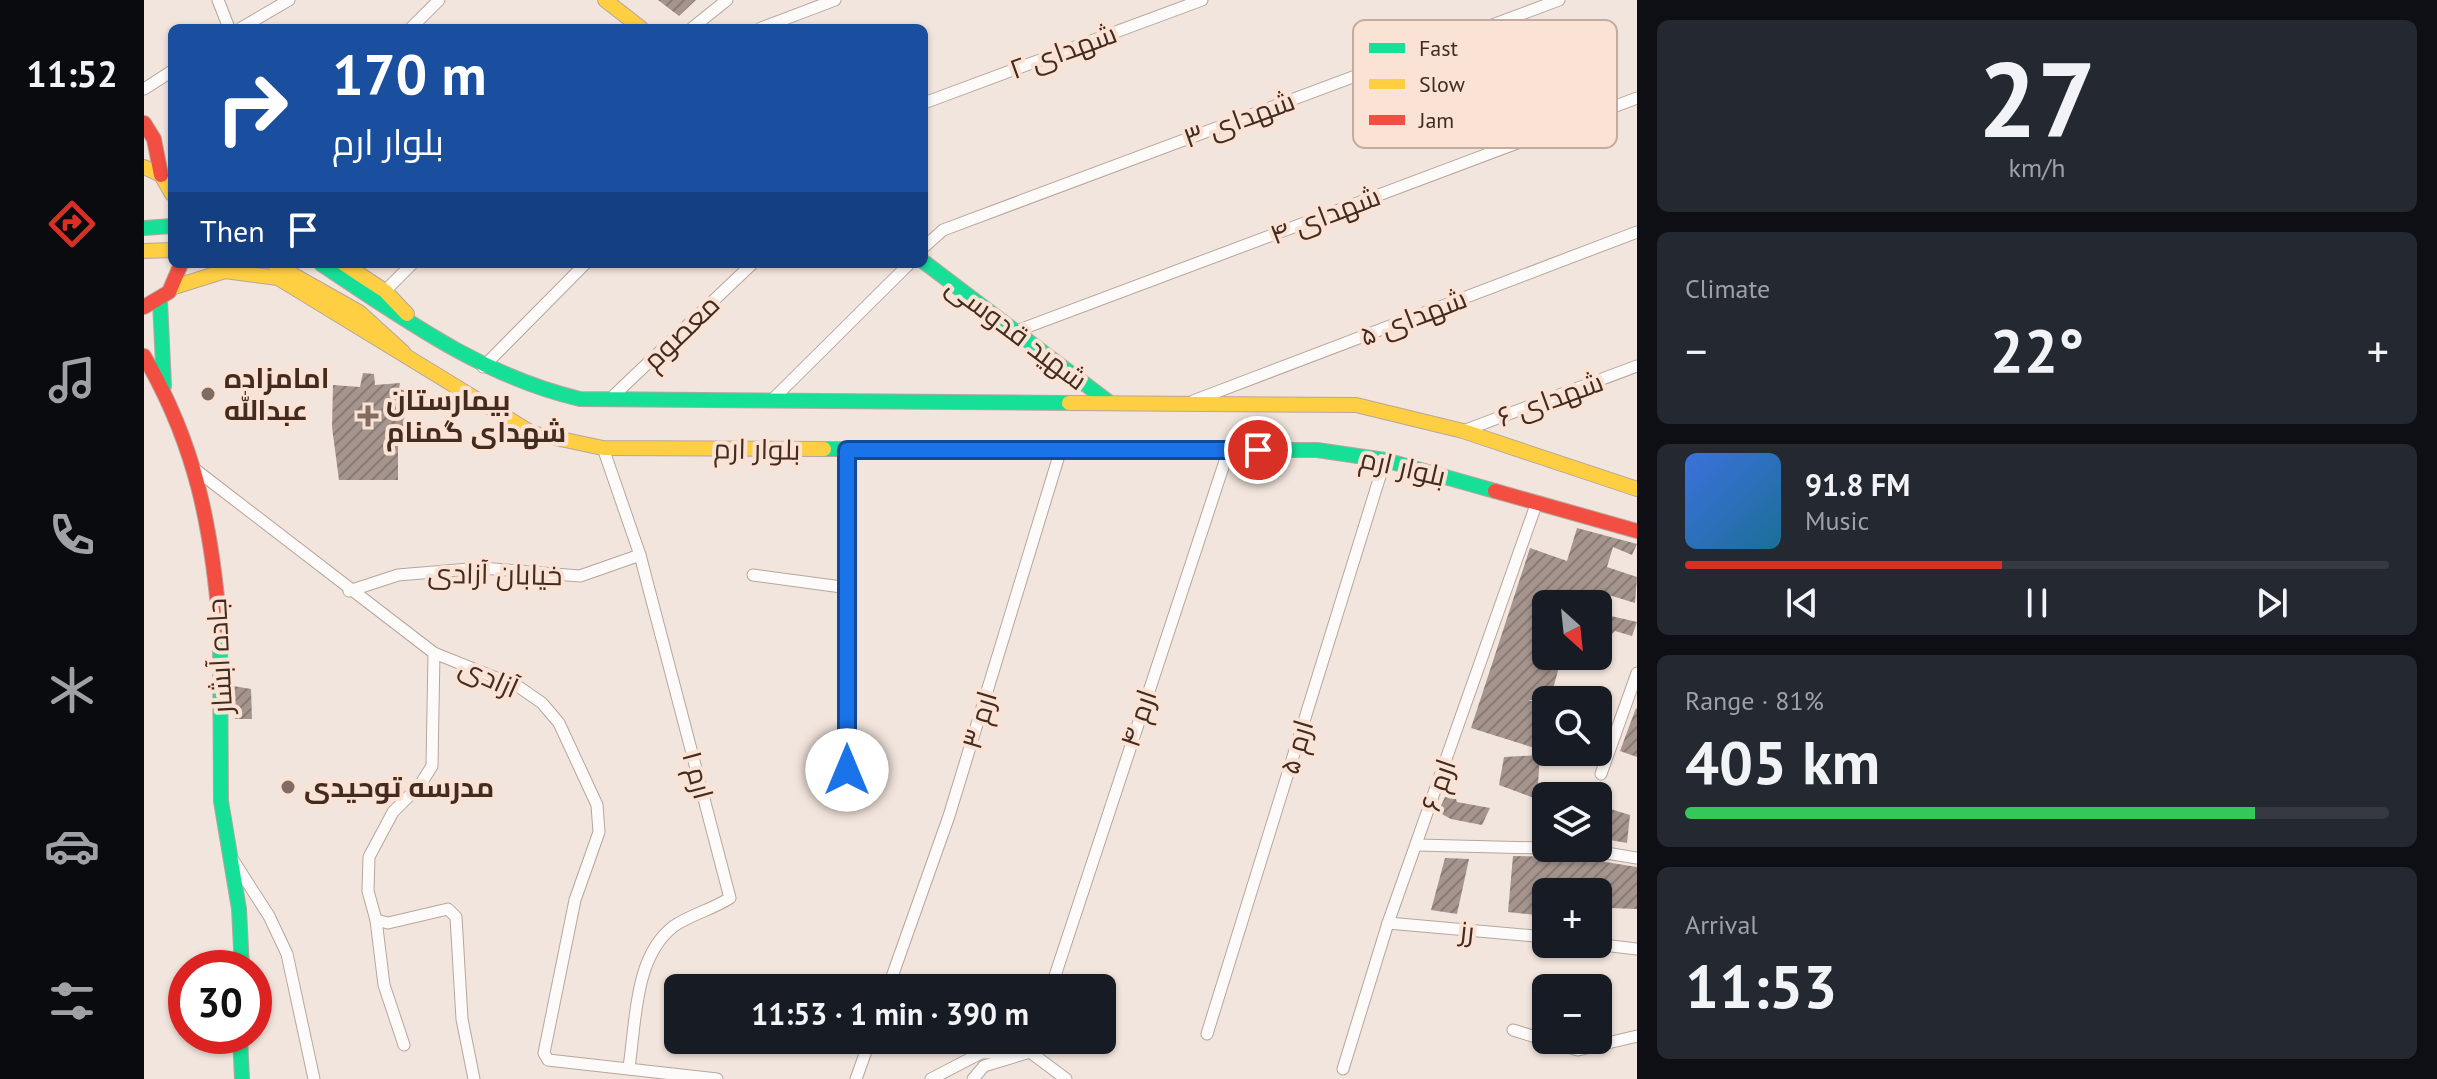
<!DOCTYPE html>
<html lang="en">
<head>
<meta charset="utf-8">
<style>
  body { margin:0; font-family:"PT Sans",Cairo,sans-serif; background:#242831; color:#f1f3f6; height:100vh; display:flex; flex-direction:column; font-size:30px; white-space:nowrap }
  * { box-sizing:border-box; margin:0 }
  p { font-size:26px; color:#9ea1a6 }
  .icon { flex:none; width:44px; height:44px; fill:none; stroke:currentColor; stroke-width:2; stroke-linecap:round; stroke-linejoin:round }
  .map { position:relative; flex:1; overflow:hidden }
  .drawer { display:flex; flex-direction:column; gap:20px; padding:20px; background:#0d0f14; width:800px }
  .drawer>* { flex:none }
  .top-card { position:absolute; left:24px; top:24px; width:760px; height:244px; border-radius:12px; box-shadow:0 2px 6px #0004; background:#1a4fa0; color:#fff; overflow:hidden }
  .needle { width:52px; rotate:153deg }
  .controls { position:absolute; left:1388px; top:590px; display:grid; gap:16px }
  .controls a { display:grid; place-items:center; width:80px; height:80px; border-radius:12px; background:#171b24; box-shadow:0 2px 6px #0004; font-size:40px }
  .speed { position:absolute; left:24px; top:950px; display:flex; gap:16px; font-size:40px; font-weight:700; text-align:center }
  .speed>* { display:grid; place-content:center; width:104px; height:104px; border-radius:50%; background:#171b24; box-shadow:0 2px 6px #0004; line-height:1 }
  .speed .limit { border:12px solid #d22; background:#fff; color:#111 }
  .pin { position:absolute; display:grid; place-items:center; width:68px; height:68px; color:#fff; margin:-34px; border:4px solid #fff; border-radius:50%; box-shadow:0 2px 8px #0007 }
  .me { position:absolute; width:88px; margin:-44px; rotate:0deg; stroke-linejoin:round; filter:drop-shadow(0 0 6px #0008) }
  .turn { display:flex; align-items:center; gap:28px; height:168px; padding:0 32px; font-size:36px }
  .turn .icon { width:104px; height:104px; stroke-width:2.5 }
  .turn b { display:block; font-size:56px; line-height:68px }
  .then { display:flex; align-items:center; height:76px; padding:0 32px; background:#0003; gap:16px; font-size:30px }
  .big { font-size:60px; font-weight:600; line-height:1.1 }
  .drawer .card { flex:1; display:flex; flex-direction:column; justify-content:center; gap:12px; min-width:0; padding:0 28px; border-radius:12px; background:#242831 }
  .drawer .dial { align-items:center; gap:0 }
  .dial b { font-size:104px; line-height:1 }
  .song { display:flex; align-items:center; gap:24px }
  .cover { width:96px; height:96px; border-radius:12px; background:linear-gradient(135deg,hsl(220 70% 55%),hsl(200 70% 35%)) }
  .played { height:8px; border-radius:4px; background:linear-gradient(90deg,#d93025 45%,#363941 45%) }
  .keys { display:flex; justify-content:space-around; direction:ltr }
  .heat { display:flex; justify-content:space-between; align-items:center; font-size:44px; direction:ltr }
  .charge { height:12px; border-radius:6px; background:linear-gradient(90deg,#34c759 81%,#363941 0) }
  .trip { position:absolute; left:520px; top:974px; width:452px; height:80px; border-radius:12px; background:#171b24; box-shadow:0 2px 6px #0004; font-weight:600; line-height:80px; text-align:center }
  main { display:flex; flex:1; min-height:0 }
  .dock { display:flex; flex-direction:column; width:144px; justify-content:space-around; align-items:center; background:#090b0e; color:#9ea1a6 }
  .dock .icon { width:56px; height:56px }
  .dock .active { color:#d93025 }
  .dock b { font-size:36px; color:#f1f3f6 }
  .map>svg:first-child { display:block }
</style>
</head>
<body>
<main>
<nav class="dock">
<b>11:52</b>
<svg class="icon active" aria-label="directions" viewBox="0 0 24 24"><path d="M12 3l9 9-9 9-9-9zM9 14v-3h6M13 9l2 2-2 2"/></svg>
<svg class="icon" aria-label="music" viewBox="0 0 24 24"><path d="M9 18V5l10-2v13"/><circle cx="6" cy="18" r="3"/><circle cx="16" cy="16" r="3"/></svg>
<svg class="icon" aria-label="phone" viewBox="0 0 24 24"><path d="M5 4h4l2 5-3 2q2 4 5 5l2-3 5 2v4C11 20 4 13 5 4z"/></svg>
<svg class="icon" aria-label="climate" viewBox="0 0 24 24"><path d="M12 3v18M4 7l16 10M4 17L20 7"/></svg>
<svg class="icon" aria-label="car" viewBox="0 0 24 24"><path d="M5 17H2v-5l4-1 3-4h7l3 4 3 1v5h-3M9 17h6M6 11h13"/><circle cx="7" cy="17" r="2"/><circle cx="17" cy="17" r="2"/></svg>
<svg class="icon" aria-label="filters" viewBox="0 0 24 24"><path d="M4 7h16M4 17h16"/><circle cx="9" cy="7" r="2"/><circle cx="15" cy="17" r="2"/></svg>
</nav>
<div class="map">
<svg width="1493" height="1079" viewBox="0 0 1493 1079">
  <defs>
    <pattern id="building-hatch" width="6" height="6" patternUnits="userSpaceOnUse" patternTransform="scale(2)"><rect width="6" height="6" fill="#a6958f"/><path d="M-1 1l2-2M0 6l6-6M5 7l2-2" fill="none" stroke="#897a74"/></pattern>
  </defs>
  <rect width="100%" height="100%" fill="#f2e5dd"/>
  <g fill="url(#building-hatch)">
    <polygon points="514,0 552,0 535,16"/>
    <polygon points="219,373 230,374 231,385 256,383 255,389 262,391 260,426 254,426 254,480 195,480 188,427 189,385 216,387"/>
    <polygon points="1433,528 1493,544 1488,555 1469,547 1463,567 1493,577 1491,603 1455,592 1452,604 1402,604 1402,656 1418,656 1406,700 1384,700 1402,706 1402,737 1397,750 1327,728 1386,548 1423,561"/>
    <polygon points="1454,613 1493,622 1488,636 1471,631 1467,635 1454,632"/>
    <polygon points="89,686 107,689 108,719 91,719"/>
    <polygon points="1492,708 1493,709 1493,757 1476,751"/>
    <polygon points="1396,755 1393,799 1355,785 1360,757"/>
    <polygon points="1301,797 1312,799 1313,802 1346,808 1338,825 1307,819 1294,812"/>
    <polygon points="1460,807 1486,815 1483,843 1454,838 1454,813 1459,814"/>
    <polygon points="1369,856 1430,857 1493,867 1493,909 1465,908 1462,937 1454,936 1454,892 1402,892 1402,916 1364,912"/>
    <polygon points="1301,858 1325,859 1313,914 1287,910"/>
  </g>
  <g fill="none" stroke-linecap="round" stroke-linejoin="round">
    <g stroke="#b6a69d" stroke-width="13">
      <g id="street">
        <polyline points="74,0 85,28"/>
        <polyline points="97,28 145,0"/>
        <polyline points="267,28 295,0"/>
        <polyline points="548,28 583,0"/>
        <polyline points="617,28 691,0"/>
        <polyline points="0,89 28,71"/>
        <polyline points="780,103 1058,0"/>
        <polyline points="780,247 799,230 1415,0"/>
        <polyline points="241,291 268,264"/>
        <polyline points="870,332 1493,98"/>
        <polyline points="339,367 441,264"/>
        <polyline points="465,400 608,264"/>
        <polyline points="627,401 765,264"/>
        <polyline points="1049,401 1493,232"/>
        <polyline points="1319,431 1493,366"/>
        <path d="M 459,448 L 496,555 L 586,898 C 569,909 546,915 530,926 C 490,956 492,1022 485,1067"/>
        <polyline points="52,470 290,653 375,687 398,703 415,723 453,805 455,832 431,900 400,1053 404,1060 573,1079"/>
        <polyline points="609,575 705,588"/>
        <polyline points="205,591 254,575 337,568 436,576 496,555"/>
        <polyline points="1457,774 1493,673"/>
        <polyline points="703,800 703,450"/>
        <polyline points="1273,845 1438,849 1493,858"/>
        <polyline points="89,860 125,916 143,954 170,1079"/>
        <polyline points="232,920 244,923 304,909 312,917 318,1019 330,1079"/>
        <polyline points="1244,923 1402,937"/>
        <polyline points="1451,944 1493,949"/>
        <polyline points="744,988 805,816 917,449"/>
        <polyline points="907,988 1085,449"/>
        <polyline points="1369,1030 1434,1050 1493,1036"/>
        <polyline points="1063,1034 1241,460"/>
        <polyline points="260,1045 240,985 232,920 224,891 225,857 249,812 276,785 288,766 290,653"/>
        <polyline points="1199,1069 1244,923 1393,502"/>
        <polyline points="712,1079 726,1040"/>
        <polyline points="787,1079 837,1053 886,1052 922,1079"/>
        <polyline points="829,1079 840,1066 886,1052 890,1040"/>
      </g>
    </g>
    <g stroke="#b6a69d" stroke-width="16">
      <g id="fast">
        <polyline points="0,228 28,226"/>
        <polyline points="780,262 966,403"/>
        <path d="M 177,264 C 260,319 338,376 436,399 L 925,403"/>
        <polyline points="16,301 20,386"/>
        <polyline points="680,449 1173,450 1241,460 1351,491"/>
        <polyline points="76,630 77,801 95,909 98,968"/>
        <polyline points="96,1036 98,1079"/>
      </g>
    </g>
    <g stroke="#b6a69d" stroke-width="16">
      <g id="slow">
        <polyline points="461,0 497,28"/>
        <polyline points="0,167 17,175 28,194"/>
        <polyline points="0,251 28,250"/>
        <polyline points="130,264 215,312 259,352"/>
        <polyline points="200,264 241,291 263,314"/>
        <polyline points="30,287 81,271 134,278 388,433 459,448 680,449"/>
        <polyline points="925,403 1212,405 1319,431 1493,489"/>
      </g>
    </g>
    <g stroke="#b6a69d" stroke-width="16">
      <g id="jam">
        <polyline points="0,123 10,139 17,175"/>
        <polyline points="0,307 25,292 37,264"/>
        <path d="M 0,356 C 52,445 68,528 76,630"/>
        <polyline points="1351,491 1493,531"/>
      </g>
    </g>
    <use href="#street" stroke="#fdfbfa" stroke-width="11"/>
    <use href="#fast" stroke="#16e098" stroke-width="14"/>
    <use href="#slow" stroke="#ffcf43" stroke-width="14"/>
    <use href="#jam" stroke="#f24e42" stroke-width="14"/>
  </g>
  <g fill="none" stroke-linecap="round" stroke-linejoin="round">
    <g stroke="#114b97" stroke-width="20">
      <polyline id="route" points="703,770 703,450 1114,450"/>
    </g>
    <use href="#route" stroke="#1a73e8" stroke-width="14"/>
  </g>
  <g fill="#806c62" stroke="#fae2d5" stroke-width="3">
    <circle cx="64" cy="394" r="8"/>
    <path d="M220 404h8v8h8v8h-8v8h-8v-8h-8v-8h8z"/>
    <circle cx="144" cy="787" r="8"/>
  </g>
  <g text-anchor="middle" stroke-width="8" stroke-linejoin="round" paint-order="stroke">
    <g font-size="28" fill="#422b1f" stroke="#fae2d5">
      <text transform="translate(919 51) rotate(-20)" y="10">شهدای ۲</text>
      <text transform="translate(1095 119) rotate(-20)" y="10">شهدای ۳</text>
      <text transform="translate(1181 215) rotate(-21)" y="10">شهدای ۴</text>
      <text transform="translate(1269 317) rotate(-21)" y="10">شهدای ۵</text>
      <text transform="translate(537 332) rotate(-44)" y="10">معصوم</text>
      <text transform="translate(873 333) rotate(37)" y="10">شهید قدوسی</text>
      <text transform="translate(1406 399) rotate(-20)" y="10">شهدای ۶</text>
      <text transform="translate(613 449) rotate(1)" y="10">بلوار ارم</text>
      <text transform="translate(1259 467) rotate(13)" y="10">بلوار ارم</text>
      <text transform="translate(351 574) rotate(1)" y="10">خیابان آزادی</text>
      <text transform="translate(75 656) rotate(-93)" y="10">جاده آبشار</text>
      <text transform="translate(345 677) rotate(24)" y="10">آزادی</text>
      <text transform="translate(994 718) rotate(-71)" y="10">ارم ۴</text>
      <text transform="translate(835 720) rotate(-73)" y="10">ارم ۳</text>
      <text transform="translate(1152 747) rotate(-73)" y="10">ارم ۵</text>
      <text transform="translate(554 775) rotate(75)" y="10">ارم ۱</text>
      <text transform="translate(1294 785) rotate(-71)" y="10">ارم ۶</text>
      <text transform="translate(1323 931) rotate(6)" y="10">رز</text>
    </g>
    <g font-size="28" font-weight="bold" fill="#422b1f" stroke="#fae2d5" text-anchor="start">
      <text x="80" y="388">امامزاده<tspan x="80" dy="32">عبدالله</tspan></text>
      <text x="242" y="410">بیمارستان<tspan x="242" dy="32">شهدای گمنام</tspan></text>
      <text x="160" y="797">مدرسه توحیدی</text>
    </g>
  </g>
  <rect x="1209" y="20" width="264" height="128" rx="12" fill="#fae2d5" stroke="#c3ab9e" stroke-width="2"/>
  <rect x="1225" y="43" width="36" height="10" fill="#16e098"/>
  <rect x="1225" y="79" width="36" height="10" fill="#ffcf43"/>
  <rect x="1225" y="115" width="36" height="10" fill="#f24e42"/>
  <g font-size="22" fill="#422b1f">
    <text x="1275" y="56">Fast</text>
    <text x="1275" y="92">Slow</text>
    <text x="1275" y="128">Jam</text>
  </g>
</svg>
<div class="controls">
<a><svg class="needle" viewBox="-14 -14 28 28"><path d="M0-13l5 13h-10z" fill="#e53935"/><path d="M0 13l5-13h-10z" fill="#9ea1a6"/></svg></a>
<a><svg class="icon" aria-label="search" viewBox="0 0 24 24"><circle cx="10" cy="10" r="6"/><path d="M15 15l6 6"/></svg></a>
<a><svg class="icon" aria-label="layers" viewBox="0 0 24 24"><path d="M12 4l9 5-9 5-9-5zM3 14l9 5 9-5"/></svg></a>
<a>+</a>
<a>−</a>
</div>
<div class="speed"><div class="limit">30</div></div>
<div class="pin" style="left:1114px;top:450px;background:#d93025"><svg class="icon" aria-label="arrive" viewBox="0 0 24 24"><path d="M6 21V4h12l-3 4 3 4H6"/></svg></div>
<svg class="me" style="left:703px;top:770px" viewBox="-20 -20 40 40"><circle r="19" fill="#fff"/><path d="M0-13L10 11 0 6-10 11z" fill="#1a73e8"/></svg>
<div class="trip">11:53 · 1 min · 390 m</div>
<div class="top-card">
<div class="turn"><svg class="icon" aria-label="right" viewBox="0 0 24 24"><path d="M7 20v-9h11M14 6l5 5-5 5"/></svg><div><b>170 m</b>بلوار ارم</div></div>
<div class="then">Then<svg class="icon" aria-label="arrive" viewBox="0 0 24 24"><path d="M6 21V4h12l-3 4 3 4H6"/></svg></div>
</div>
</div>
<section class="drawer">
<div class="card dial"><b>27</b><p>km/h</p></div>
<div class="card"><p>Climate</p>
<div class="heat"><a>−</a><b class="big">22°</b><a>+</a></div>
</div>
<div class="card">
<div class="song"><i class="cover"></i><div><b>91.8 FM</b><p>Music</p></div></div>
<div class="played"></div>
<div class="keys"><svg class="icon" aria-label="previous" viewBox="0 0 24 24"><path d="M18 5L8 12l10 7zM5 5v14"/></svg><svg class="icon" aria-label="pause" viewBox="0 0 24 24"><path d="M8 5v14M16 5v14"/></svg><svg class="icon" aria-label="next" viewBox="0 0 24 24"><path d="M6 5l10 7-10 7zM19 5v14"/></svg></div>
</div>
<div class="card"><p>Range · 81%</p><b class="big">405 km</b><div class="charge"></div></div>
<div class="card"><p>Arrival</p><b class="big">11:53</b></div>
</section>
</main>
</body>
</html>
